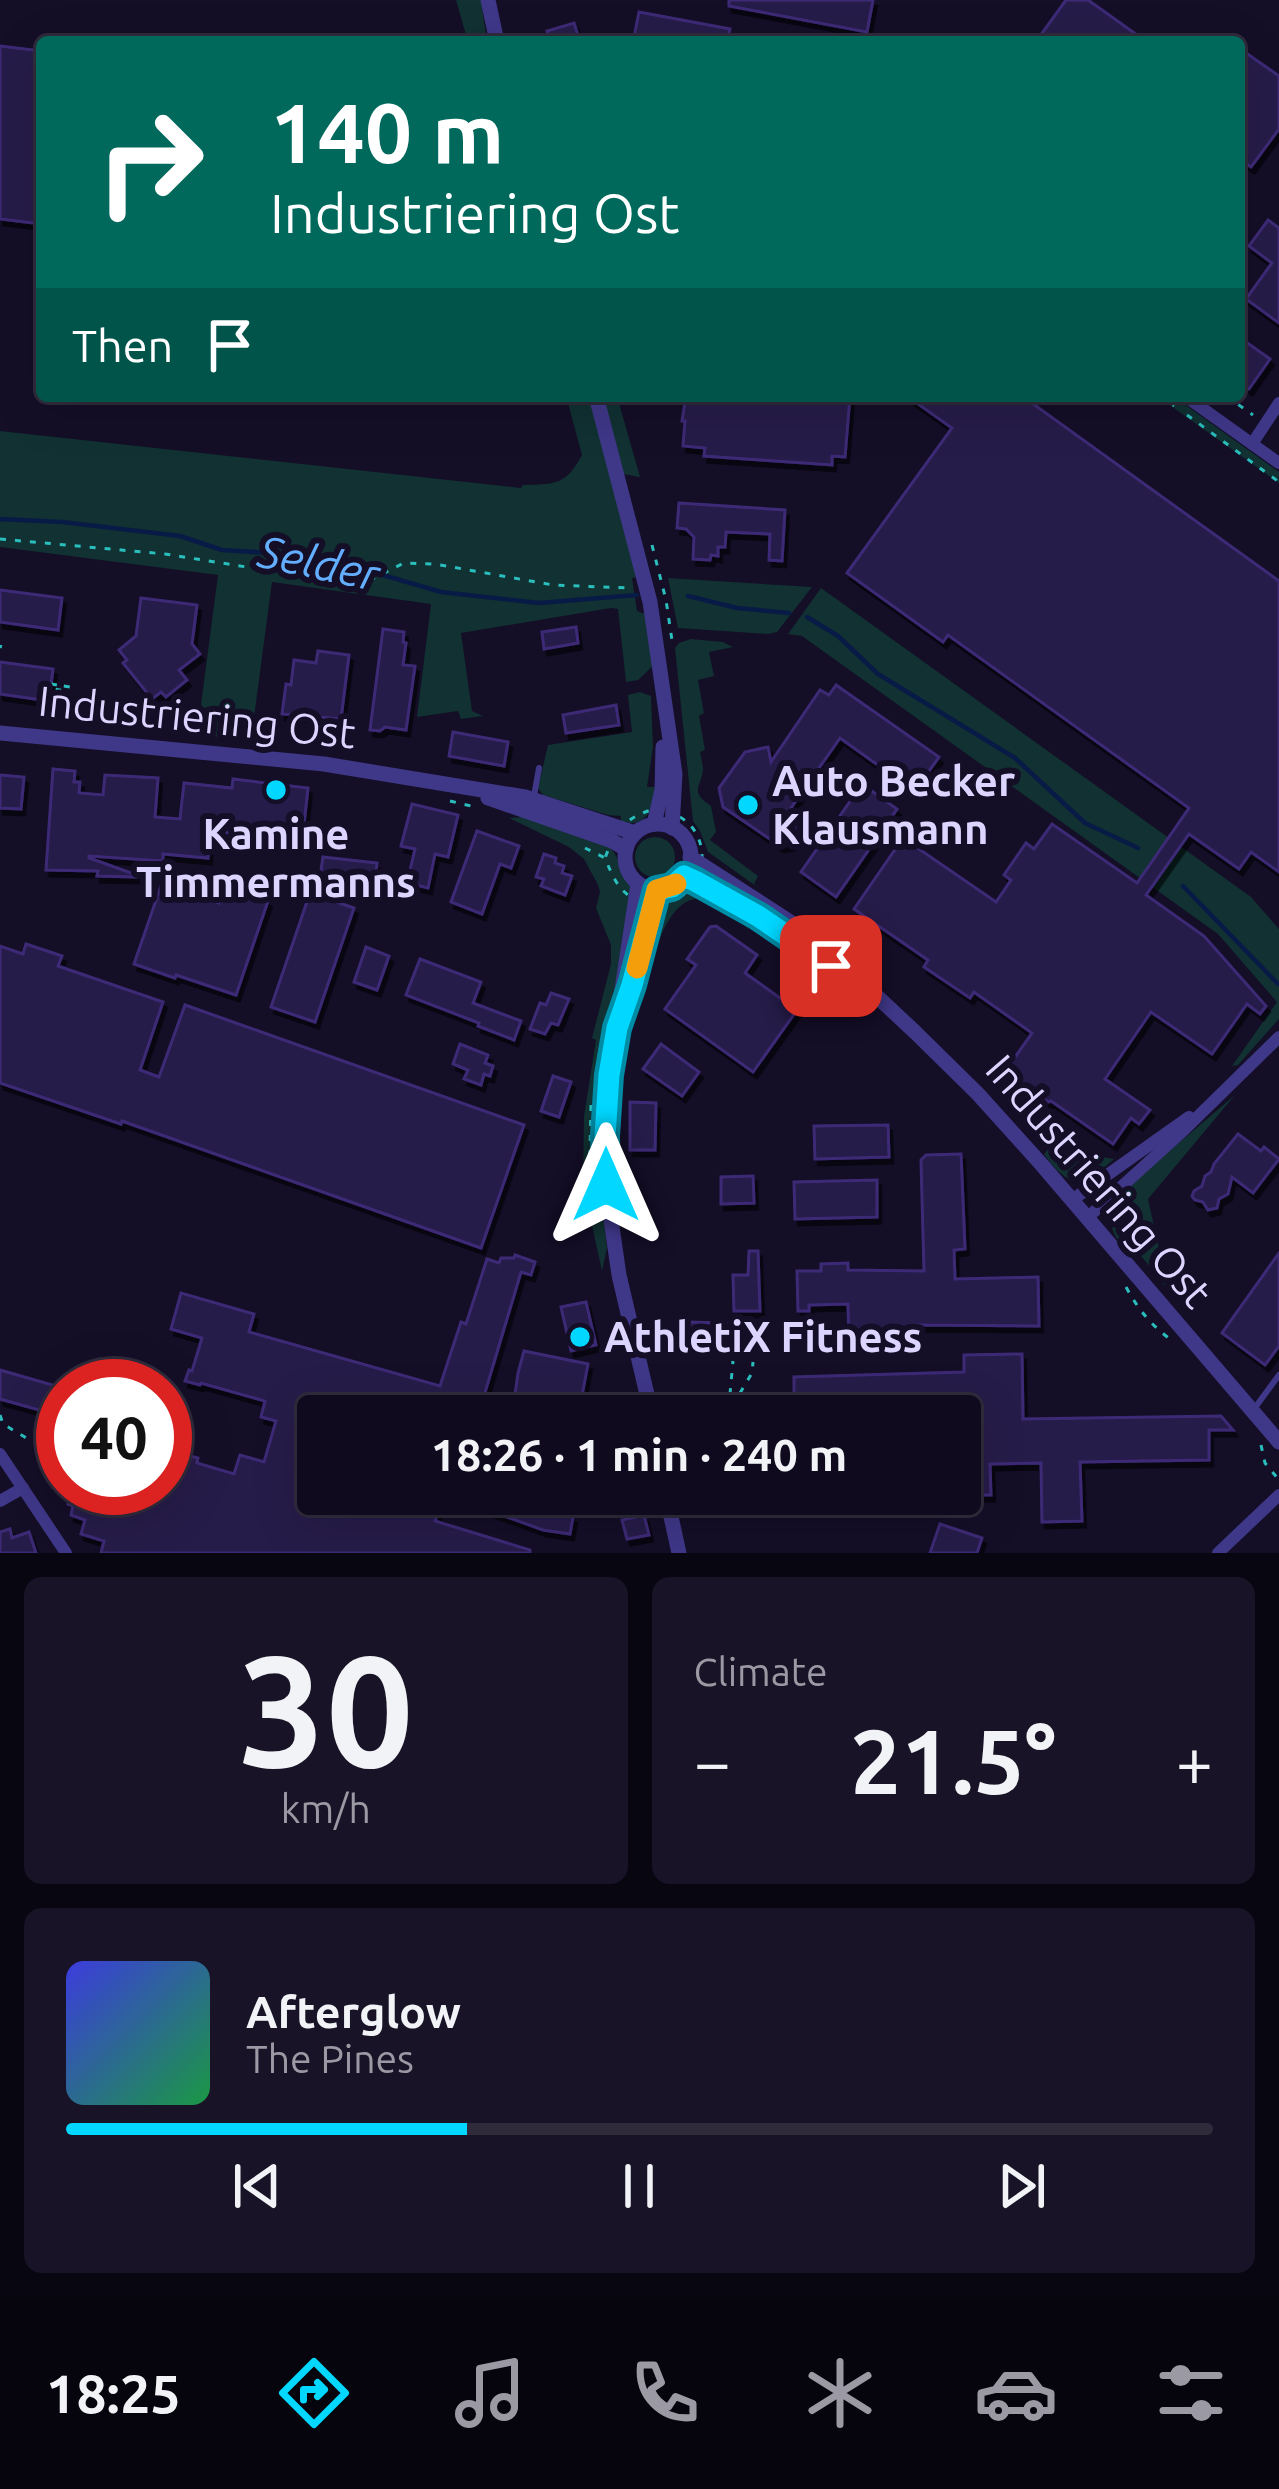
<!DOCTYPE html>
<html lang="en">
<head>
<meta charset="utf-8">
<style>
  body { margin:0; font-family:Ubuntu,sans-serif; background:#181326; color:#f1f3f6; height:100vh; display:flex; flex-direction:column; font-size:45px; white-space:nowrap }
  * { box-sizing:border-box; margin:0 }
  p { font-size:39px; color:#9b9aa4 }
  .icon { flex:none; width:66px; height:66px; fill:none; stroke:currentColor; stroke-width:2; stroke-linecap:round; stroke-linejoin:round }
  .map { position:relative; height:1553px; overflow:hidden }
  .details { display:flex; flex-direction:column; gap:24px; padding:24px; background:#080610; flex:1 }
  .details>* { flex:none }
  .banner { position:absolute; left:36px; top:36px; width:1209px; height:366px; border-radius:12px; box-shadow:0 12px 48px #0002,0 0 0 3px #2f2b3b; background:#00695c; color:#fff; overflow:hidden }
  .speed { position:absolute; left:36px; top:1359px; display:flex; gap:24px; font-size:60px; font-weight:700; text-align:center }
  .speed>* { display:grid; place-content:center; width:156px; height:156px; border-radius:50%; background:#0f0a1d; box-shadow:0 12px 48px #0002,0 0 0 3px #2f2b3b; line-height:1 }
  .speed .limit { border:18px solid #d22; background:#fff; color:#111 }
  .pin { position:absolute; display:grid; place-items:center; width:102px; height:102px; color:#fff; margin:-51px; border-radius:24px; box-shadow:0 6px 18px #0006 }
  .me { position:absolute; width:132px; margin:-66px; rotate:0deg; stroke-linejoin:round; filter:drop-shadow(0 0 9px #0008) }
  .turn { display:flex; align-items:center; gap:42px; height:252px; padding:0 36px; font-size:54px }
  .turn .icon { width:156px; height:156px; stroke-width:2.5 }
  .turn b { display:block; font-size:84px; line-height:102px }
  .then { display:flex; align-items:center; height:114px; padding:0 36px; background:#0003; gap:24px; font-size:45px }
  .big { font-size:90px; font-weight:700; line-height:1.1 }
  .details .tile { flex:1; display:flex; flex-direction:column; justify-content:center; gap:18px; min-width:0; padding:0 42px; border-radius:18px; background:#181326 }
  .details .dial { align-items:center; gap:0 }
  .dial b { font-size:156px; line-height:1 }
  .song { display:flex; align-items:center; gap:36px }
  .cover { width:144px; height:144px; border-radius:18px; background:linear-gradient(135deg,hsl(240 70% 55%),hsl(140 70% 35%)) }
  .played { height:12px; border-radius:6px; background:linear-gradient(90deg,#01d7ff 35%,#2f2b3b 35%) }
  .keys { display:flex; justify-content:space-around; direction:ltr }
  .heat { display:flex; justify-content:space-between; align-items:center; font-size:66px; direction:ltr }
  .details .tiles { flex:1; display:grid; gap:24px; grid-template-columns:1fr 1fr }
  .tile:last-child { grid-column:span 2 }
  .trip { position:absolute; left:297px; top:1395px; width:684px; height:120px; border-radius:12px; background:#0f0a1d; box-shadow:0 12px 48px #0002,0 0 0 3px #2f2b3b; font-weight:700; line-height:120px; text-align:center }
  .menu { display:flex; height:192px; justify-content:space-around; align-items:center; background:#06040c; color:#9b9aa4 }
  .menu .icon { width:84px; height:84px }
  .menu .selected { color:#01d7ff }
  .menu b { font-size:54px; color:#f1f3f6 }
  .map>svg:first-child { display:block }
</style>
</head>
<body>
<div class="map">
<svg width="1279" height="1553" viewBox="0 0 1279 1553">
  <defs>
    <filter id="shadow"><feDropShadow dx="3.5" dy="6" stdDeviation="0" flood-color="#0009"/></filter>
  </defs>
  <rect width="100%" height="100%" fill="#140e27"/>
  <g fill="#113132">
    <polygon points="456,0 481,0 487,42 468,42"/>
    <path d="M 566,396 L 589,396 L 637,577 L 632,578 L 637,611 L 647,615 L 655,664 L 638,680 L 626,682 L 618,609 L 611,608 L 461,633 L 472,711 L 483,716 L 461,719 L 458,711 L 417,717 L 431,604 L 272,582 L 251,740 L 197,735 L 218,575 L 0,547 L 0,431 L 521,488 L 523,485 C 556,484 566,485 582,455 Z"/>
    <polygon points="602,396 617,396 640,477 623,474"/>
    <polygon points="1157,396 1173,396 1279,472 1279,483"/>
    <polygon points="668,578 812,587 777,632 768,634 678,628"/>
    <polygon points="821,588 1251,897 1279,929 1279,1019 1238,1065 1232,1066 1277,1002 1218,934 802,636 788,634"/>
    <path d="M 691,639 L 723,642 L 733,647 L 709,652 L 714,676 L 698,680 L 704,713 L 699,716 L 705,750 L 700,752 C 701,758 703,764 703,770 C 701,788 689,791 711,806 L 716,832 L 710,840 L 758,876 L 754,884 L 763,891 L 708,852 L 700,831 L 693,821 L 675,648 L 679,643 Z"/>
    <path d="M 640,692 L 651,696 L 653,747 L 647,787 L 658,787 C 653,810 646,828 620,822 L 621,816 L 608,815 L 543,795 L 538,788 L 548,745 L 632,732 L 628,695 Z"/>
    <path d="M 522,817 C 544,824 599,834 613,851 C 620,861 623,875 631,885 L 599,1183 L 607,1248 L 602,1271 L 583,1185 L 584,1116 L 596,1040 L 592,1038 L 611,964 L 611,945 L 596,908 L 600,892 L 598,885 L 584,859 L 569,847 L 509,818 Z"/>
    <circle cx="655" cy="857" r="20"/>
    <path d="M 687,886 L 738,909 L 749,930 C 740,922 730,910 719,904 C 679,882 662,930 653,958 L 645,956 L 660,898 Z"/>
    <path d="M 1235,1095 L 1148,1199 L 1168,1289 L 1133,1246 L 1125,1250 C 1110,1231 1106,1219 1117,1196 Z"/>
    <path d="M 1049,1148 L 1114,1159 L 1086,1183 C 1065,1182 1056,1170 1044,1154 Z"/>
  </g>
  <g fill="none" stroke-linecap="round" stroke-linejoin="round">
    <g stroke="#081b47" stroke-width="4.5">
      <polyline points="0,519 62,522 180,536 222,550 318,556 441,592 539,603 637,595"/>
      <polyline points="688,596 737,608 789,613"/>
      <polyline points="807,617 838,636 878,674 1015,758 1085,823 1138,848"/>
      <polyline points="1183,886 1278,984"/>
    </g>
  </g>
  <g fill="#261a49" stroke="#3e2b76" stroke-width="3" filter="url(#shadow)">
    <polygon points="729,0 873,0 867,32 729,6"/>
    <polygon points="1066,0 1088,0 1147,42 1048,42 1040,36"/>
    <polygon points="639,12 730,29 727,42 633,42"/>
    <polygon points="574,23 580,42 550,42 547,31"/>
    <polygon points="0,46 42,51 42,224 0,219"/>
    <polygon points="1239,48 1279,76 1279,129 1251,167 1239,159"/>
    <polygon points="1268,220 1279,228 1279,323 1246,299 1272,263 1249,246"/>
    <polygon points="1246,342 1270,359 1249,389 1239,382 1239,351"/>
    <polygon points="686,396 850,396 845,457 832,456 832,465 704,456 705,448 683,446 685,421 682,421"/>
    <polygon points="907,396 1033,396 1029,401 1279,581 1279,872 1251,852 1239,869 1189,834 1146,895 1204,936 1266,1006 1260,1014 1247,1004 1212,1054 1151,1012 1105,1079 1150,1110 1139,1124 1131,1118 1113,1144 1051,1101 1048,1102 1006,1070 1032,1033 974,992 970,998 924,967 928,960 854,909 903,838 996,902 1011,880 1004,875 1026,843 1034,849 1052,824 1137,883 1189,808 948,635 943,642 847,573 952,428"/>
    <polygon points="679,503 785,510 782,561 769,560 770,534 726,532 725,547 718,547 718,556 711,555 710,560 693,559 694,537 686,529 677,528"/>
    <polygon points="0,590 62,598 58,630 0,622"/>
    <polygon points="141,598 197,605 192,644 200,654 179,670 187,680 166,697 161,692 152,699 123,663 127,660 119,650 136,636"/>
    <polygon points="576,627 578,643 544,649 542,632"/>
    <polygon points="383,629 404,632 403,642 406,643 403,665 415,666 406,730 385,727 380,731 370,730"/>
    <polygon points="318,651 349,655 341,719 282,714 286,684 291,685 294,660 316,663"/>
    <polygon points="0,662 53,669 49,701 0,694"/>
    <polygon points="836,685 939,757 924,778 919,775 910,788 840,738 791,808 805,818 806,823 791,844 780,846 723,807 719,788 745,752 768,747 771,762 820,690 829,695"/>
    <polygon points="616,705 619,725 566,733 563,715"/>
    <polygon points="453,732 508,742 504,766 449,756"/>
    <polygon points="53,769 75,771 74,782 80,782 79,793 103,795 105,775 158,778 155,817 180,819 184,783 232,788 233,779 308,788 302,842 221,832 220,840 209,839 208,858 163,854 163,861 89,856 89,858 137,875 136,877 97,876 98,871 46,870"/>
    <polygon points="0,775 24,777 21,809 0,808"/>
    <polygon points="862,784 897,809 836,897 801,872"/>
    <polygon points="412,804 458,815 448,857 435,854 428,888 407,883 415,849 401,846"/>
    <polygon points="477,831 519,846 511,868 500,864 482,914 451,902"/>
    <polygon points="544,854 556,858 555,863 564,866 562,873 572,876 565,895 541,886 544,879 536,877"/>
    <polygon points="323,857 377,863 375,883 320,877"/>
    <polygon points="162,883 219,903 224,886 268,901 236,995 176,975 175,978 134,964"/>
    <polygon points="310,893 354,908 315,1022 271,1007"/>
    <polygon points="716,926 757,955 745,973 797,1010 753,1072 665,1009 696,965 687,959 710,927"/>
    <polygon points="26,944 62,956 58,966 163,1002 140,1070 159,1077 185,1005 524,1125 481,1248 122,1121 121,1124 0,1083 0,946 23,954"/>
    <polygon points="366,947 389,956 377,990 354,982"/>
    <polygon points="420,959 481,982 473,1003 521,1021 514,1040 478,1026 479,1023 406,995"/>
    <polygon points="551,993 569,999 558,1025 551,1023 545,1034 530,1029 540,1003 546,1005"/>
    <polygon points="460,1044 488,1055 485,1063 493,1066 490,1076 484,1074 481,1085 464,1079 468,1070 453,1064"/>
    <polygon points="661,1044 699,1072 682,1096 643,1069"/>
    <polygon points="553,1076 571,1082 559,1117 541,1111"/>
    <polygon points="630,1102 656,1103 655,1150 630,1150"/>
    <polygon points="888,1125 889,1157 815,1159 814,1126"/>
    <polygon points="1238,1134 1261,1151 1264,1147 1279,1159 1253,1193 1232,1177 1228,1194 1219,1199 1217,1208 1208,1210 1203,1202 1195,1200 1192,1196 1194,1191 1202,1186 1205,1176 1211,1172 1214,1164"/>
    <polygon points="961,1154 965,1249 954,1250 955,1279 1038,1277 1039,1326 910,1325 910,1328 901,1328 901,1340 849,1341 848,1304 809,1305 809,1311 798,1311 797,1271 821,1271 821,1264 848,1263 848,1270 924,1271 921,1160 926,1155"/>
    <polygon points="753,1176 754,1203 721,1204 721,1177"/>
    <polygon points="877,1180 877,1217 795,1219 794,1182"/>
    <polygon points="749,1251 758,1251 760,1311 734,1311 733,1275 748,1275"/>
    <polygon points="1279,1253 1279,1346 1265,1365 1222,1333"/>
    <polygon points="515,1255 535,1262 531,1275 521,1272 478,1416 318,1416 318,1494 444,1494 435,1521 530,1550 530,1553 101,1553 104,1541 81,1534 85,1520 71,1515 73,1506 68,1504 72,1488 165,1488 165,1449 198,1458 197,1463 234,1474 240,1455 264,1462 276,1421 261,1417 265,1401 201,1383 200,1385 185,1381 189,1370 192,1371 202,1338 171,1329 181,1293 254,1314 249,1332 440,1386 461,1322 466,1324 487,1259 499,1263 501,1258 514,1258"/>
    <polygon points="586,1302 596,1345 571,1351 561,1307"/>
    <polygon points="685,1322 726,1323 725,1346 685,1345"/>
    <polygon points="524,1351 588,1364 580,1406 610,1399 614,1416 512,1416 518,1373"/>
    <polygon points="1022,1354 1023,1419 1221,1416 1233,1430 1209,1430 1209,1460 1080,1462 1082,1521 1042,1522 1041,1463 990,1464 991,1495 960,1495 960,1400 794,1403 794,1377 964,1372 964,1355"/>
    <polygon points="0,1370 63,1388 57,1415 0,1399"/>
    <polygon points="489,1494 499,1494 525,1502 526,1499 559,1509 557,1514 573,1517 570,1534 543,1530 485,1509"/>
    <polygon points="644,1515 649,1535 627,1539 622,1520"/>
    <polygon points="940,1524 982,1538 977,1553 930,1553"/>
    <polygon points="10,1529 12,1538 29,1532 36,1553 0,1553 0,1532"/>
  </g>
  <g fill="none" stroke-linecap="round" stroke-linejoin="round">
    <g stroke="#2abebd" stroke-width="3" stroke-dasharray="6 9" stroke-linecap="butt">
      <polyline points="1161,396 1174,406"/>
      <polyline points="1226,396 1253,415"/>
      <polyline points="1187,415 1279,482"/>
      <polyline points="0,539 165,554 278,572 354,588 404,563 435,564 553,585 628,588"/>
      <polyline points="652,545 666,600 673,647"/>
      <polyline points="0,648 1,645"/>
      <polyline points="61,690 57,690 58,685 70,687"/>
      <polyline points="450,801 475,807"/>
      <path d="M 651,810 C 724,810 715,912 647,902 C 622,899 614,880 605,858 C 615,832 623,819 651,810 Z"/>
      <polyline points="585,848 605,858"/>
      <polyline points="591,1105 589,1188 593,1209"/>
      <path d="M 1126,1287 C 1138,1309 1150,1324 1170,1339"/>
      <polyline points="740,1393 752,1373 753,1362"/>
      <polyline points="730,1394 733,1361"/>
      <polyline points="0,1415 3,1424 33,1442"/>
      <polyline points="1261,1445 1265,1463 1279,1480"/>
    </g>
    <g stroke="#3f3788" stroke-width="6">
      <polyline points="534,796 539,768"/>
      <polyline points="1254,1409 1279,1375"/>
    </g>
    <g stroke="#3f3788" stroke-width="12">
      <polyline points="1185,396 1279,463"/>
      <polyline points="1252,444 1279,403"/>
      <polyline points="1072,1200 1189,1117"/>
      <polyline points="1087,1218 1184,1130 1279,1037"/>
      <polyline points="0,1454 66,1553"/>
      <polyline points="0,1501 23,1488"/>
      <polyline points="1218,1553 1279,1495"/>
    </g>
    <g stroke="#3f3788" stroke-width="15">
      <polyline points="488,0 497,42"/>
      <polyline points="596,396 650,602 675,774 672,828"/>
      <polyline points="0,733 324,764 525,797 635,833"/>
      <polyline points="488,798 612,841 626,849"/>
      <polyline points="654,824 662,790 663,747"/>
      <circle cx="658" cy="857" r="33"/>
      <polyline points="690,857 798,927 823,946 915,1032 978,1094 1042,1165 1279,1442"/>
      <polyline points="684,876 758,916 835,968"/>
      <polyline points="638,884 609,1075 605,1136 606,1185 619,1275 652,1416"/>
      <polyline points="632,985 657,890"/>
      <polyline points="666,1494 679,1553"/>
    </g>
    <polyline stroke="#2abebd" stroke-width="3" stroke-dasharray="6 9" stroke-linecap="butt" points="51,684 62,686 61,690"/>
  </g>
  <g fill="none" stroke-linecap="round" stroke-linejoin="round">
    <g stroke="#018ca6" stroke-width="30">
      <polyline id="route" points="606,1185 605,1136 609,1075 617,1028 632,985 657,890 672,887 684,876 695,881 758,916 831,966"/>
    </g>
    <use href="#route" stroke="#01d7ff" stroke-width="21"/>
    <polyline stroke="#f59e0b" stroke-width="21" points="637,968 657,890 676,884"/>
  </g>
  <g fill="#01d7ff" stroke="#140e27" stroke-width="4.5">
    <circle cx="276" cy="790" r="12"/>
    <circle cx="748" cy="805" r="12"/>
    <circle cx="580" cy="1337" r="12"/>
  </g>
  <g text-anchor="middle" stroke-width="12" stroke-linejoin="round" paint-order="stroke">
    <g font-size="42" fill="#dcd5ff" stroke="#140e27">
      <text transform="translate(197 717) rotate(6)" y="15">Industriering Ost</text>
      <text transform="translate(1099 1181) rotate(49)" y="15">Industriering Ost</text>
    </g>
    <g font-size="42" font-weight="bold" fill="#dcd5ff" stroke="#140e27" text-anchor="start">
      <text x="772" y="796">Auto Becker<tspan x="772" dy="48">Klausmann</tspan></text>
      <text x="276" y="849" text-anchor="middle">Kamine<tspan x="276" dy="48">Timmermanns</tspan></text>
      <text x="604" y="1352">AthletiX Fitness</text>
    </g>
    <g font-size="45" font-style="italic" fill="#63aeff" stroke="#140e27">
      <text transform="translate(319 563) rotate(12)" y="16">Selder</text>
    </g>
  </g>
</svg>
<div class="speed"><div class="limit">40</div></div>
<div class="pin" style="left:831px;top:966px;background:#d93025"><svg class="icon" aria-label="arrive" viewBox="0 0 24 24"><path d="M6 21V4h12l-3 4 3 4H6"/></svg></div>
<svg class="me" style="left:606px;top:1185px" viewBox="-20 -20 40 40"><path d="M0-17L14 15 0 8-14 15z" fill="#01d7ff" stroke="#fff" stroke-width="4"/></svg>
<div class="trip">18:26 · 1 min · 240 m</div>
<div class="banner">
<div class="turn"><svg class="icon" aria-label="right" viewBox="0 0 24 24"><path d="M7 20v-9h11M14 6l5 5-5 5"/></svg><div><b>140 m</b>Industriering Ost</div></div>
<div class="then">Then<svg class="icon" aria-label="arrive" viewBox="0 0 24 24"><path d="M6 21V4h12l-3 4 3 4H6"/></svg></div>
</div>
</div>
<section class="details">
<div class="tiles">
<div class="tile dial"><b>30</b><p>km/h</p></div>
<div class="tile"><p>Climate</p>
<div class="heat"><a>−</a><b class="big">21.5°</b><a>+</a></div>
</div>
<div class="tile">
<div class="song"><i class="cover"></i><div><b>Afterglow</b><p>The Pines</p></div></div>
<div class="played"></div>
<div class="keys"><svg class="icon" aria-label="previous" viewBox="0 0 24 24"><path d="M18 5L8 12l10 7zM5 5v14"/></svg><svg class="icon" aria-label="pause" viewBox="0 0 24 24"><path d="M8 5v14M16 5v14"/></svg><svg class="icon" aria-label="next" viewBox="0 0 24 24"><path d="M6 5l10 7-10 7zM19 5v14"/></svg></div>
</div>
</div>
</section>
<nav class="menu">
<b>18:25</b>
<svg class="icon selected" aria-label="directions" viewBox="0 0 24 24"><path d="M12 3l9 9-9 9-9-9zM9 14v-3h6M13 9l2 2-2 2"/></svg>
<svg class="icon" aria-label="music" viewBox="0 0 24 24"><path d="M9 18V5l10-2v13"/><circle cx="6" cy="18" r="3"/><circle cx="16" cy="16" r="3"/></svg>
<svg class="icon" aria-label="phone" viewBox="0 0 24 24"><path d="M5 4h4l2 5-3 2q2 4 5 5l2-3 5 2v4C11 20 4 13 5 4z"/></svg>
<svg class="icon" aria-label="climate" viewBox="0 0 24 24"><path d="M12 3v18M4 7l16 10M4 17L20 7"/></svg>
<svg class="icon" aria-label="car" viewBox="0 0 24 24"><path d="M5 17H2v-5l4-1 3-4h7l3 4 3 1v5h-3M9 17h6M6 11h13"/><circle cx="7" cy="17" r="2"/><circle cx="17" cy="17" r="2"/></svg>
<svg class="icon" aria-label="filters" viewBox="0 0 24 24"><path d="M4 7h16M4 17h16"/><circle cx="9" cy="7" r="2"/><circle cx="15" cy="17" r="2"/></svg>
</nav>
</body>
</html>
